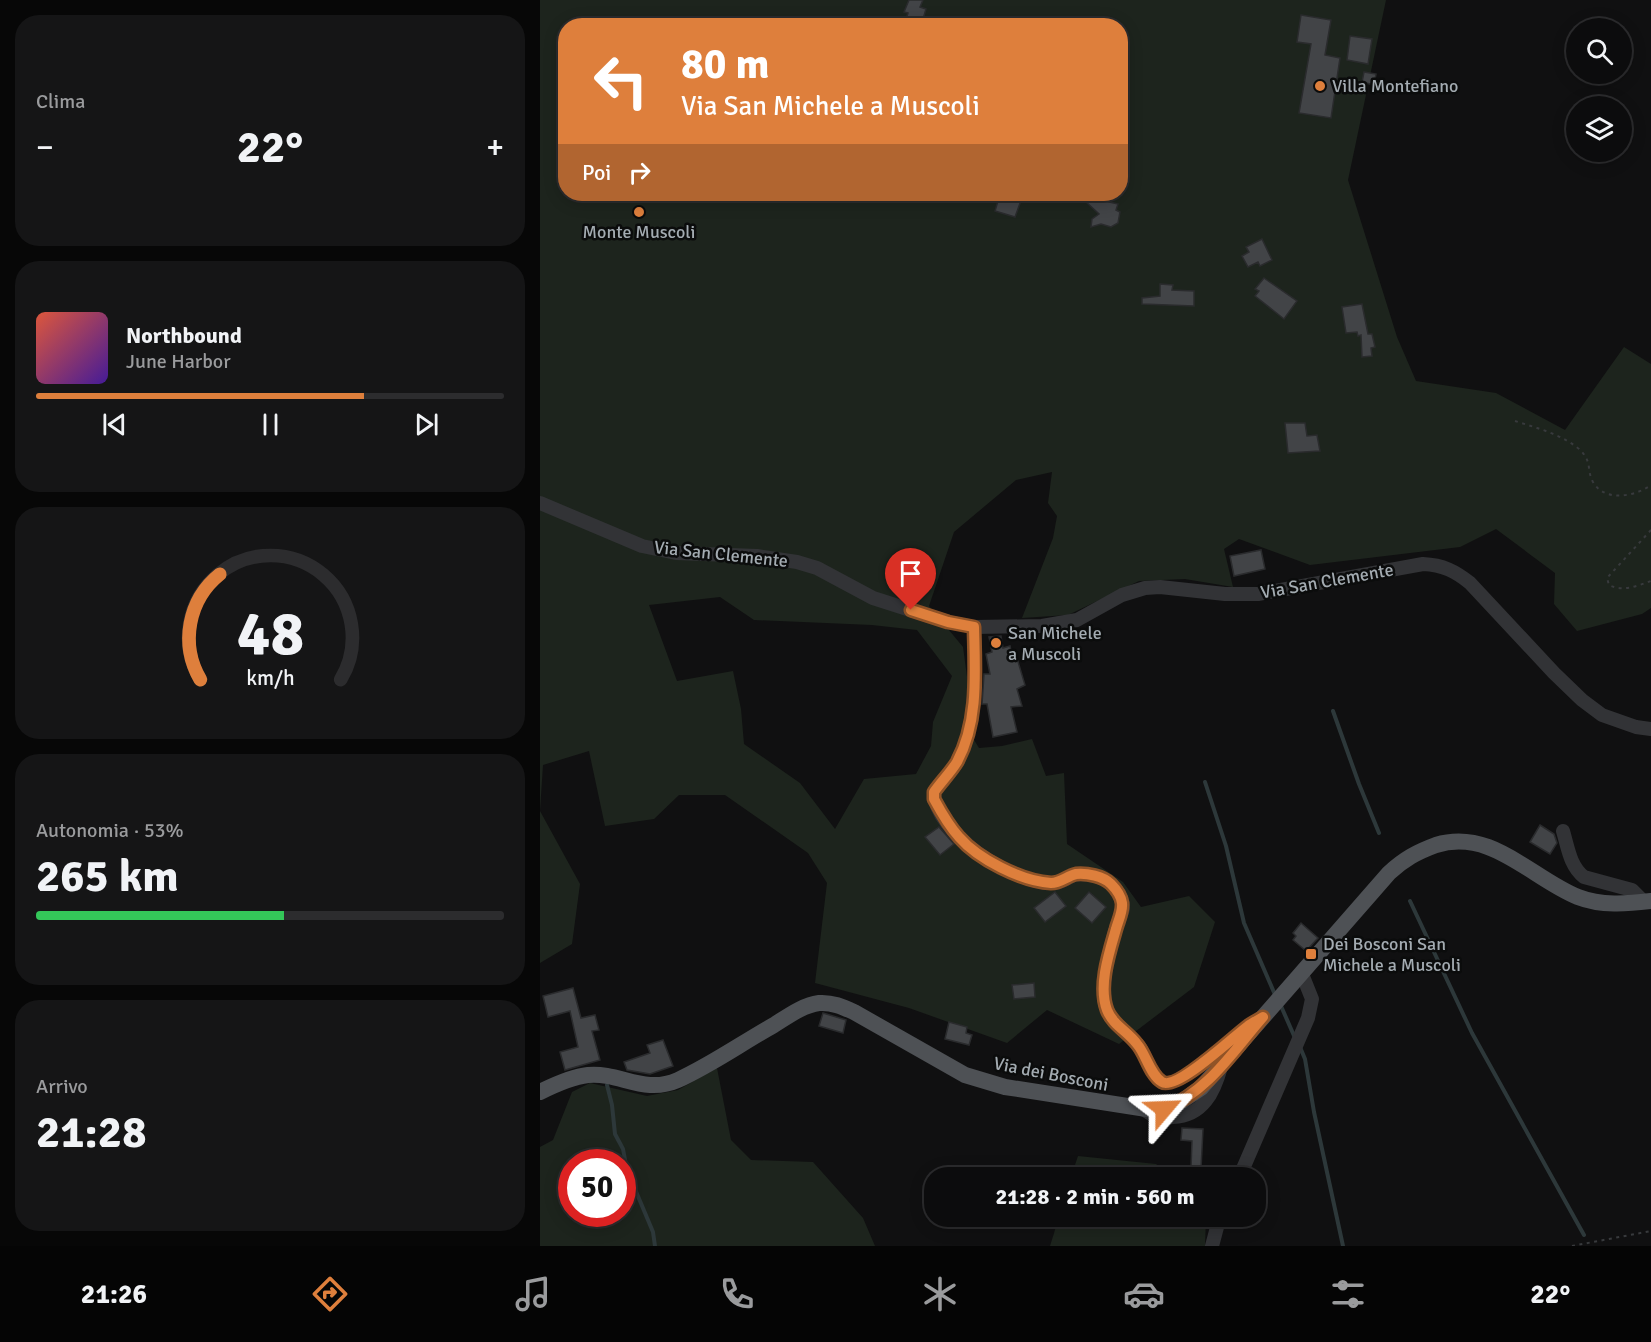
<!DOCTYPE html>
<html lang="it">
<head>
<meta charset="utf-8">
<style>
  body { margin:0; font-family:Signika,sans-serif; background:#151516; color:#f1f3f6; height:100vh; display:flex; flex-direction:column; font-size:22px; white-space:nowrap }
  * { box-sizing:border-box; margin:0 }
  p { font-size:20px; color:#9a9b9d }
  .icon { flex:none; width:33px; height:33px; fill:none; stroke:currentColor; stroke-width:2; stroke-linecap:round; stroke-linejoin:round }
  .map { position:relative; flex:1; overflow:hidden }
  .panel { display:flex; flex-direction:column; gap:15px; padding:15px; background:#070707; width:540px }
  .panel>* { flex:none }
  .top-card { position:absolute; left:18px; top:18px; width:570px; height:183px; border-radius:24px; box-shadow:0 3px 15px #0003,0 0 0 2px #2c2c2e; background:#de7f3c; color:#fff; overflow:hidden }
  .buttons { position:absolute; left:1026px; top:18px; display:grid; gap:12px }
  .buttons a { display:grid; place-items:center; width:66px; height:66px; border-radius:50%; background:#0c0c0d; box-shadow:0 3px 15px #0003,0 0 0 2px #2c2c2e; font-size:30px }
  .speed { position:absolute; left:18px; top:1149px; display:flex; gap:12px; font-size:30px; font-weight:700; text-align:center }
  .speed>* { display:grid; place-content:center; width:78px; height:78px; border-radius:50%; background:#0c0c0d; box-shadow:0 3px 15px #0003,0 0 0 2px #2c2c2e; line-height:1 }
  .speed .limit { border:9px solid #d22; background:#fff; color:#111 }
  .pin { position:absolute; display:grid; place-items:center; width:51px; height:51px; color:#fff; margin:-62px -26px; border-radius:50% 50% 50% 0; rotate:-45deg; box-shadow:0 0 6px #0007 }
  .pin .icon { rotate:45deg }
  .me { position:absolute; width:66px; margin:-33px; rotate:64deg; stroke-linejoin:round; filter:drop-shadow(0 0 4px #0008) }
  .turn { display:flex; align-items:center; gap:21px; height:126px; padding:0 24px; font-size:27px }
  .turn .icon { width:78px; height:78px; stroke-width:2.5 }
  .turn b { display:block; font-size:42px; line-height:51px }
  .then { display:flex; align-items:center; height:57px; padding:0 24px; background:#0003; gap:12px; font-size:22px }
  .big { font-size:45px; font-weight:700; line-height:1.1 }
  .panel .widget { flex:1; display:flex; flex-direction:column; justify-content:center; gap:9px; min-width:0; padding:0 21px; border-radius:24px; background:#151516 }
  .panel .dial { align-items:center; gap:0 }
  .dial svg { height:156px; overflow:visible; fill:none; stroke:#2c2c2e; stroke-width:7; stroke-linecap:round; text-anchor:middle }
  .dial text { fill:#f1f3f6; stroke:none }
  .song { display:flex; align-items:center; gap:18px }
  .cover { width:72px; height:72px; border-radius:9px; background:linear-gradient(135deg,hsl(10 70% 55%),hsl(260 70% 35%)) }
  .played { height:6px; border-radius:3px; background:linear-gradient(90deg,#de7f3c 70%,#2c2c2e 70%) }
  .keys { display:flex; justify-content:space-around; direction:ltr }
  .heat { display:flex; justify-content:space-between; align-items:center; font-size:33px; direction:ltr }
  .charge { height:9px; border-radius:4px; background:linear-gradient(90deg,#34c759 53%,#2c2c2e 0) }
  .trip { position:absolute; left:384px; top:1167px; width:342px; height:60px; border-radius:24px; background:#0c0c0d; box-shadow:0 3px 15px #0003,0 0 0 2px #2c2c2e; font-weight:700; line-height:60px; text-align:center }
  .dock { display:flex; height:96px; justify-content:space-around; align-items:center; background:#050505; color:#9a9b9d }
  .dock .icon { width:42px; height:42px }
  .dock .selected { color:#de7f3c }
  .dock b { font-size:27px; color:#f1f3f6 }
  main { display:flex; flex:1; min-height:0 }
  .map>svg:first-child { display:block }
</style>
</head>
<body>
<main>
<section class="panel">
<div class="widget"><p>Clima</p>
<div class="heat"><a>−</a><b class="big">22°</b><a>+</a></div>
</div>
<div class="widget">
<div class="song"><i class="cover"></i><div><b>Northbound</b><p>June Harbor</p></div></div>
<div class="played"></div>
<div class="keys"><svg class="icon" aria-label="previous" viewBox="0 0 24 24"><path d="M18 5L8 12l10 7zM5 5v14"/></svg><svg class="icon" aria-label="pause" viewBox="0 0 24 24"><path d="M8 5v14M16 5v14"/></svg><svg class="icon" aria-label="next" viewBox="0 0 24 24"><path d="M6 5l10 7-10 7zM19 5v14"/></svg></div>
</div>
<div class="widget dial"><svg viewBox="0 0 100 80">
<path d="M14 69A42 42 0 1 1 86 69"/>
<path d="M14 69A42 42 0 0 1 24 15" stroke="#de7f3c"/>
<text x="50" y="56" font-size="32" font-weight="700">48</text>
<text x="50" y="72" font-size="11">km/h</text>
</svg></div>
<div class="widget"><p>Autonomia · 53%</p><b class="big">265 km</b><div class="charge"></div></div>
<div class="widget"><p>Arrivo</p><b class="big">21:28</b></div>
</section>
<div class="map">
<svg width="1111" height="1246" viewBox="0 0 1111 1246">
  <rect width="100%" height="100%" fill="#101011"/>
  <g fill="#1d241d" fill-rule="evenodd">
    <path d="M 0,0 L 846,0 L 808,180 L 857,337 L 876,381 L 956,393 L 1025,430 L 1084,347 L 1111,364 L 1111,608 L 1102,614 L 1037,631 L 1014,604 L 1015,573 L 956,529 L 920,547 L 770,565 L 699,539 L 684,549 L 693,587 L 645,579 L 599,581 L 528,615 L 482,618 L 513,538 L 517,516 L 508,503 L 512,472 L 476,480 L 414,532 L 389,606 L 423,647 L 428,684 L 425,725 L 439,748 L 462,746 L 492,739 L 506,776 L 524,773 L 527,844 L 583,882 L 601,907 L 649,896 L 675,922 L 654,987 L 579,1044 L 507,1010 L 467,1043 L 369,1008 L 275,983 L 287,883 L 268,853 L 185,795 L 139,795 L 114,819 L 65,826 L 49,751 L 3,765 L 0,811 L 40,884 L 32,944 L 0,963 ZM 26,26 L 580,26 L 580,194 L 26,194 ZM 180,597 L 214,620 L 332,625 L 377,630 L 412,676 L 393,722 L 391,746 L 376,774 L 324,779 L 295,829 L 260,783 L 204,744 L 201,709 L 193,671 L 137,681 L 109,605 Z"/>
    <path d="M 177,1068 L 191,1140 L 211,1160 L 273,1162 L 323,1218 L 335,1246 L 0,1246 L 0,1147 L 13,1140 L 32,1092 L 50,1083 L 107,1096 L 138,1090 ZM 32,1162 L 82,1162 L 82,1214 L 32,1214 Z"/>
    <polygon points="538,1156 616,1164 631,1177 531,1177"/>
    <polygon points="519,1217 666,1217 665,1246 510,1246"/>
  </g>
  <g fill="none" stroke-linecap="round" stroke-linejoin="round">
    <g stroke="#2d383a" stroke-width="4">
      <polyline points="793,711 819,784 839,833"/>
      <polyline points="665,782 686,846 704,923 736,997"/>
      <polyline points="870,901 932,1033 1044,1235"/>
      <polyline points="741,1006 755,1038"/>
      <polyline points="760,1047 765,1059 774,1112 803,1246"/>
      <polyline points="67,1085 72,1105 75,1134 83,1149 87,1170 113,1232 115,1246"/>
    </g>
  </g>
  <g fill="#424447" stroke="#2a2b2d" stroke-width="1.5">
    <polygon points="369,0 383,0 380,7 386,9 381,26 365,22 368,13 364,12"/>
    <polygon points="761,15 791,20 785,55 800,58 791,118 759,113 771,44 757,42"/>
    <polygon points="810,36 832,39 828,64 807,60"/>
    <polygon points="824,72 836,74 834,85 822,82"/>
    <polygon points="460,194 468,194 482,198 475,217 455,211"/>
    <polygon points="550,194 566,194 561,200 578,204 576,210 580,212 578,223 571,227 561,224 551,227 552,219 559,214 545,201"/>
    <polygon points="722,239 732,260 720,266 718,262 708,267 702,256 709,252 706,247"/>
    <polygon points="724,278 757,301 744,319 715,296 719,291 715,289"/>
    <polygon points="620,284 633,285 632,290 654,291 654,306 602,304 602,298 620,296"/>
    <polygon points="822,304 828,334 832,334 835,347 831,348 832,356 822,357 821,335 818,336 817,332 806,333 802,307"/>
    <polygon points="745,423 765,423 767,436 777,435 780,451 748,453"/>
    <polygon points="721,550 725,569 694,576 690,556"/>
    <polygon points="461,636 463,648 470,646 472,656 476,655 485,685 477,689 482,706 471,707 477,732 453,737 447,704 442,704 444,674 450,674 446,654 452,652 449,637"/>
    <polygon points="1000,825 1014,834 1017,843 1010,854 990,842"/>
    <polygon points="399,827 414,844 400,855 385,837"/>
    <polygon points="515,892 526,906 505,922 494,908"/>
    <polygon points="549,892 566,907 552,923 535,908"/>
    <polygon points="761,923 778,938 766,951 753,940 756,936 753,933"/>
    <polygon points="494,983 495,997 474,999 472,985"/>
    <polygon points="33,988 41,1018 55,1015 59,1030 52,1031 60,1060 25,1070 20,1052 38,1047 30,1011 8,1017 3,996"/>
    <polygon points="283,1013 306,1020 303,1033 279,1026"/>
    <polygon points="409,1022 427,1027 426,1033 432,1035 429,1045 405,1039"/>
    <polygon points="123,1040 133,1066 110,1074 87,1070 84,1062 110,1053 107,1045"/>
    <polygon points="642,1128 663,1129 661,1169 651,1168 652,1141 641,1140"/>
  </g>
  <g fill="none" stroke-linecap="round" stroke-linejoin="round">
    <g stroke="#383a3d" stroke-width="2" stroke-dasharray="3 4.5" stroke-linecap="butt">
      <path d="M 975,421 C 997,428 1021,434 1039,449 C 1053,462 1046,469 1053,482 C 1065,503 1096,496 1111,485"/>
      <path d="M 1111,530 L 1067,578 L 1069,585 C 1083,592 1097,586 1111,581"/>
      <polyline points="1032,1246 1111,1231"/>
    </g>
    <g stroke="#323336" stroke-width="14">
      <path d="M 0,503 L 102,546 L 136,553 L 217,556 L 257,562 L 277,568 L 333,598 L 408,622 L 434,627 L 502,626 L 537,620 L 582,595 L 605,588 L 620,587 L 685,594 L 718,594 L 883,564 C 903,565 915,571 930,583 L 1014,673 L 1042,700 L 1062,715 L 1096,727 L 1111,729"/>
      <path d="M 434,627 C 435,672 439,721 417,762 C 411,772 401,782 394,792 C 395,834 473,884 513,883 C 521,883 527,878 534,875 C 540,873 555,875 561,878 C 572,882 584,896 583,909 C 581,916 577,924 575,931 C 569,954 560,983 566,1007 C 571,1025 591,1034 601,1049 C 607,1059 612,1077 623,1082 C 639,1089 696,1036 709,1025"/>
      <path d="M 1023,831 C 1028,848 1030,866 1044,877 L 1092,890 L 1104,902"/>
      <path d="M 606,1111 C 614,1117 624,1118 633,1117 C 663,1116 674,1092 681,1067"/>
      <polyline points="699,1178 768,1018 772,999 762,974"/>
      <polyline points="672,1246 680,1216"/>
    </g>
    <path stroke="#4e5155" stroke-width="16" d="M 0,1092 C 14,1085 31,1077 48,1075 C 80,1072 104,1095 138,1080 C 171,1065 202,1043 234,1025 C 247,1017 263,1005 279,1003 C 292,1002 303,1007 314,1012 L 425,1075 L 465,1087 L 613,1110 L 636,1105 L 661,1088 L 849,873 C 864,859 877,852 896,845 C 952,828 991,878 1038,897 C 1061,906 1087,904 1111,901"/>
  </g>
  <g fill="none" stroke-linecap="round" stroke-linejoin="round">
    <g stroke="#905327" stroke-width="15">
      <path id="route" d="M 371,610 L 408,622 L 434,627 C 435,672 439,721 417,762 C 411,772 401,782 394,792 L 394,799 C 401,812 409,826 419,837 C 438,859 481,881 511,883 C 521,883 527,876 536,874 C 547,873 563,876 571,884 C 576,889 581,896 582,903 C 583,912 578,921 576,929 C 569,953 558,986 567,1010 C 573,1025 587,1031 597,1044 C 606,1054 610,1075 622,1082 C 637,1091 694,1036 708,1026 C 712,1023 718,1020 723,1017 C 694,1050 667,1093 624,1109"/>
    </g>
    <use href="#route" stroke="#de7f3c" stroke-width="10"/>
  </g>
  <g fill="#de7f3c" stroke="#0b0c0c" stroke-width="2">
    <circle cx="780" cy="86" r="6"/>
    <circle cx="99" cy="212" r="6"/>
    <circle cx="456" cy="643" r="6"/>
    <rect x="765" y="948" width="12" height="12" rx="3"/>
  </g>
  <g text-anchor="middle" stroke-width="5" stroke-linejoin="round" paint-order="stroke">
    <g font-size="18" fill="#a3abb1" stroke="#0b0c0c" text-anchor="start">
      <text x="792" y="92">Villa Montefiano</text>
      <text x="99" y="238" text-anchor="middle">Monte Muscoli</text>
      <text x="468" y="639">San Michele<tspan x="468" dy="21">a Muscoli</tspan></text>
      <text x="783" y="950">Dei Bosconi San<tspan x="783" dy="21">Michele a Muscoli</tspan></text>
    </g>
    <g font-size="18" fill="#a3abb1" stroke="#0b0c0c">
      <text transform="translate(181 554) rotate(6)" y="6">Via San Clemente</text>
      <text transform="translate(787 581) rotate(-10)" y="6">Via San Clemente</text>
      <text transform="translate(511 1074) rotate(11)" y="6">Via dei Bosconi</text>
    </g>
  </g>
</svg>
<div class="buttons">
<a><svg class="icon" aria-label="search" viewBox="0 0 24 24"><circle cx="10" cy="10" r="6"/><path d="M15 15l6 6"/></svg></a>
<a><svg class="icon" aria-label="layers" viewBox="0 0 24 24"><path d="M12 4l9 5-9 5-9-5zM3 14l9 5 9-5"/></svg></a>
</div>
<div class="speed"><div class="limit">50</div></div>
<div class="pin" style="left:371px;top:610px;background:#d93025"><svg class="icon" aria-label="arrive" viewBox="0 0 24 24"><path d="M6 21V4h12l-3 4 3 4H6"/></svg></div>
<svg class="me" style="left:624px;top:1109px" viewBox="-20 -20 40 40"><path d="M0-17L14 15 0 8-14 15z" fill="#de7f3c" stroke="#fff" stroke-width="4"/></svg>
<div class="trip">21:28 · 2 min · 560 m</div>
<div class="top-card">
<div class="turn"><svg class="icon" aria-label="left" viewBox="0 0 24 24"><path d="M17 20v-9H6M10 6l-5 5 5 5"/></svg><div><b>80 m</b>Via San Michele a Muscoli</div></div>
<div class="then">Poi<svg class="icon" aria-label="right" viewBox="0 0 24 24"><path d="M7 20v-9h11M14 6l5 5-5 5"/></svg></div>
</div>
</div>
</main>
<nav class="dock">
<b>21:26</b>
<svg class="icon selected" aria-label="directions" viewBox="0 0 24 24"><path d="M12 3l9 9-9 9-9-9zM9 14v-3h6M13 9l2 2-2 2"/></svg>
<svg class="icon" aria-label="music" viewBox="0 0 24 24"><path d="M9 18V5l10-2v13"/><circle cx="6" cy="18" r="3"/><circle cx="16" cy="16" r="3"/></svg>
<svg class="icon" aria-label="phone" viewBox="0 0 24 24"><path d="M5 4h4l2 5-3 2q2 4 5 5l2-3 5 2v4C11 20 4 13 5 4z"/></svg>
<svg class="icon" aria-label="climate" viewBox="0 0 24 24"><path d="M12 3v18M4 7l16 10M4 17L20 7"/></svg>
<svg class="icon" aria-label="car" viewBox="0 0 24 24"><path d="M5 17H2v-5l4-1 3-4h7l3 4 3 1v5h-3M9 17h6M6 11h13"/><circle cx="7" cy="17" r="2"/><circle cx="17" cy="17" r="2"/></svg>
<svg class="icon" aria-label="filters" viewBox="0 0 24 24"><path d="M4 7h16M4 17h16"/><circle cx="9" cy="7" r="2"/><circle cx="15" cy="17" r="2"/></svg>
<b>22°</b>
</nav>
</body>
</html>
